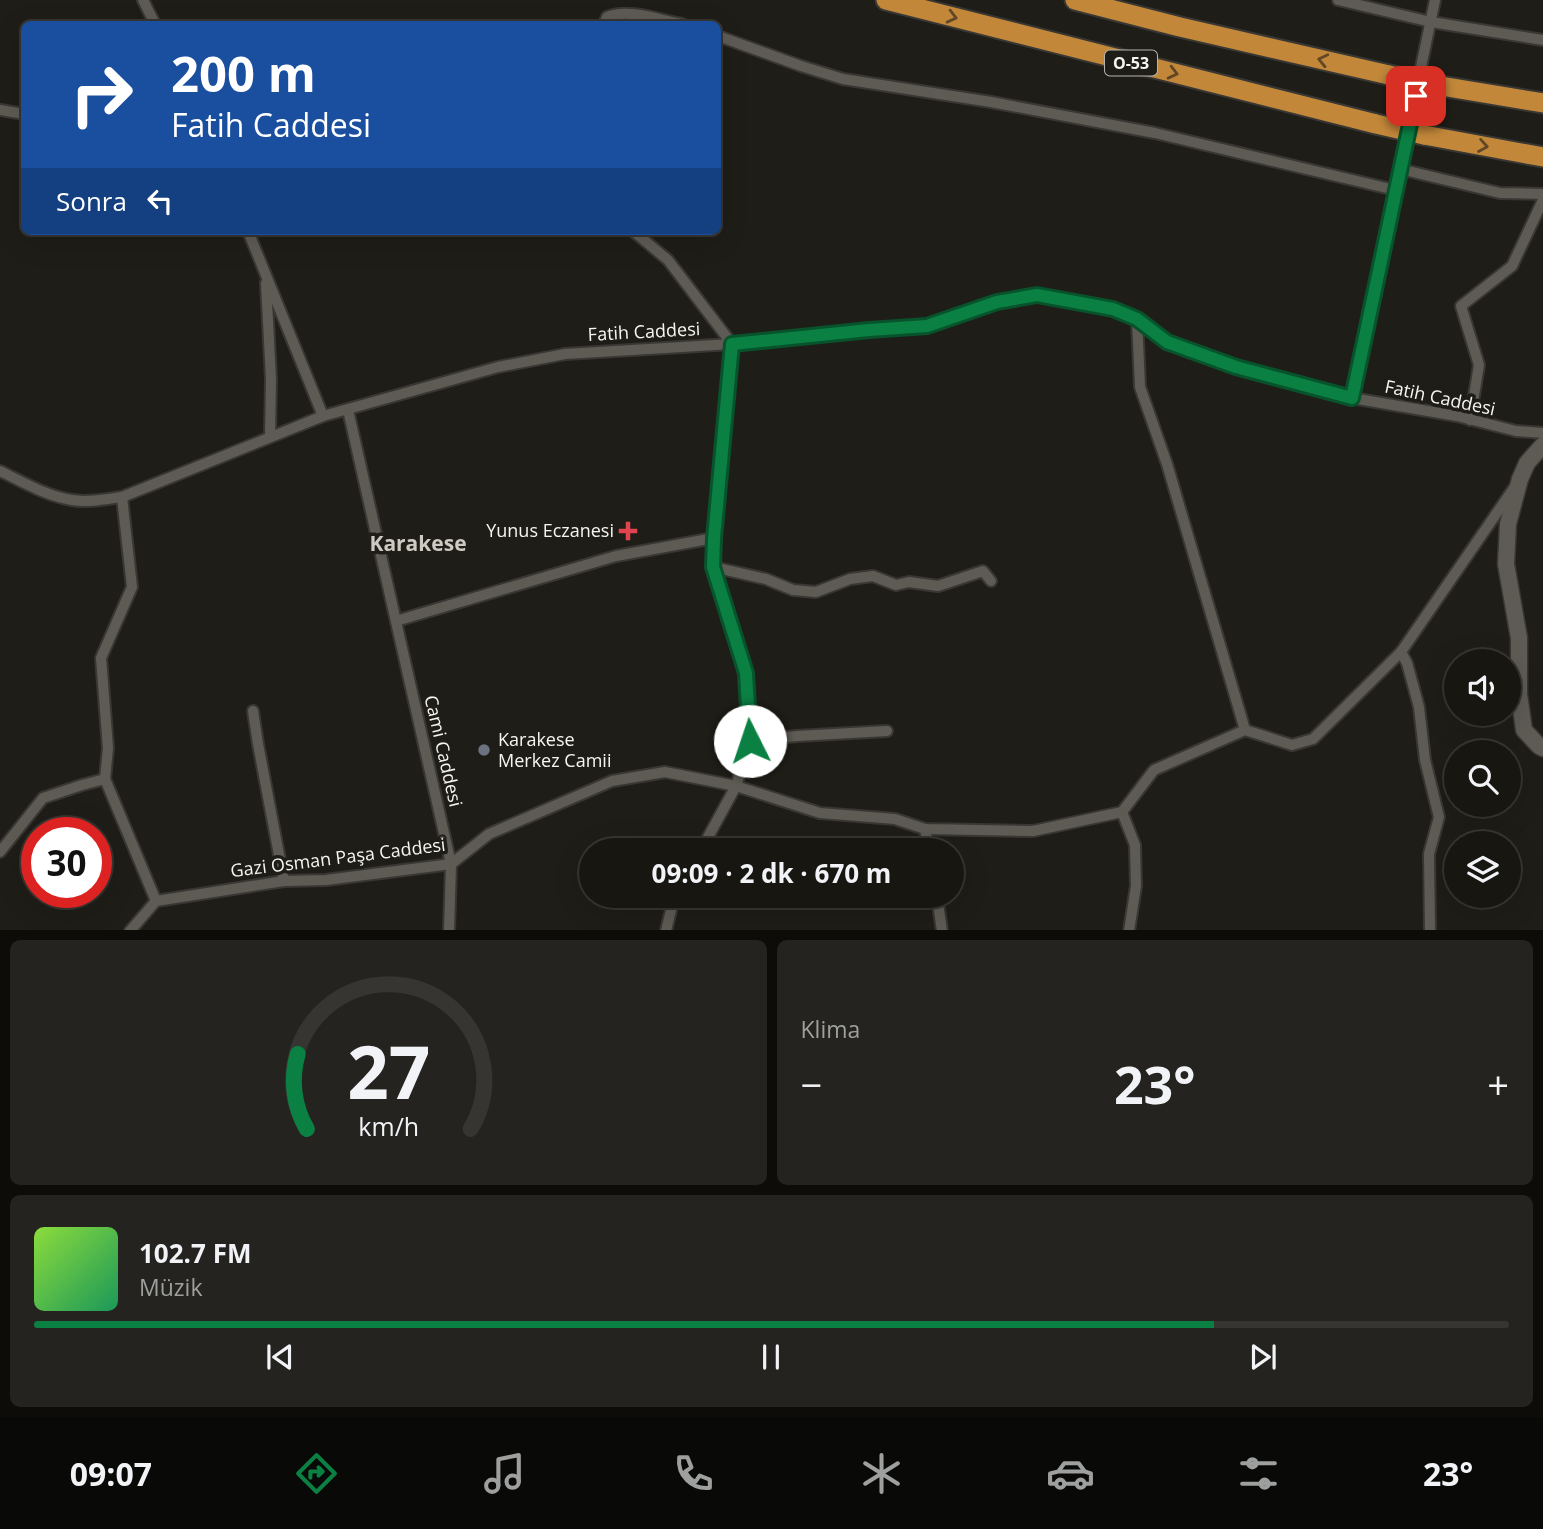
<!DOCTYPE html>
<html lang="tr">
<head>
<meta charset="utf-8">
<style>
  body { margin:0; font-family:"Open Sans",sans-serif; background:#24231f; color:#f1f3f6; height:100vh; display:flex; flex-direction:column; font-size:26px; white-space:nowrap }
  * { box-sizing:border-box; margin:0 }
  p { font-size:23px; color:#9e9f9f }
  .icon { flex:none; width:38px; height:38px; fill:none; stroke:currentColor; stroke-width:2; stroke-linecap:round; stroke-linejoin:round }
  .map { position:relative; height:930px; overflow:hidden }
  .panel { display:flex; flex-direction:column; gap:10px; padding:10px; background:#0d0c09; flex:1 }
  .panel>* { flex:none }
  .hud { position:absolute; left:21px; top:21px; width:700px; height:214px; border-radius:10px; box-shadow:0 7px 28px #0002,0 0 0 2px #363531; background:#1a4fa0; color:#fff; overflow:hidden }
  .tools { position:absolute; left:1444px; top:649px; display:grid; gap:14px }
  .tools a { display:grid; place-items:center; width:77px; height:77px; border-radius:50%; background:#171611; box-shadow:0 7px 28px #0002,0 0 0 2px #363531; font-size:35px }
  .speed { position:absolute; left:21px; top:817px; display:flex; gap:14px; font-size:35px; font-weight:700; text-align:center }
  .speed>* { display:grid; place-content:center; width:91px; height:91px; border-radius:50%; background:#171611; box-shadow:0 7px 28px #0002,0 0 0 2px #363531; line-height:1 }
  .speed .limit { border:10px solid #d22; background:#fff; color:#111 }
  .pin { position:absolute; display:grid; place-items:center; width:60px; height:60px; color:#fff; margin:-30px; border-radius:14px; box-shadow:0 4px 10px #0006 }
  .me { position:absolute; width:77px; margin:-38px; rotate:356deg; stroke-linejoin:round; filter:drop-shadow(0 0 5px #0008) }
  .turn { display:flex; align-items:center; gap:24px; height:147px; padding:0 35px; font-size:32px }
  .turn .icon { width:91px; height:91px; stroke-width:2.5 }
  .turn b { display:block; font-size:49px; line-height:60px }
  .then { display:flex; align-items:center; height:66px; padding:0 35px; background:#0003; gap:14px; font-size:26px }
  .big { font-size:52px; font-weight:700; line-height:1.1 }
  .panel .tile { flex:1; display:flex; flex-direction:column; justify-content:center; gap:10px; min-width:0; padding:0 24px; border-radius:10px; background:#24231f }
  .panel .dial { align-items:center; gap:0 }
  .dial svg { height:182px; overflow:visible; fill:none; stroke:#363531; stroke-width:7; stroke-linecap:round; text-anchor:middle }
  .dial text { fill:#f1f3f6; stroke:none }
  .song { display:flex; align-items:center; gap:21px }
  .cover { width:84px; height:84px; border-radius:10px; background:linear-gradient(135deg,hsl(90 70% 55%),hsl(150 70% 35%)) }
  .played { height:7px; border-radius:4px; background:linear-gradient(90deg,#0b8043 80%,#363531 80%) }
  .keys { display:flex; justify-content:space-around; direction:ltr }
  .heat { display:flex; justify-content:space-between; align-items:center; font-size:38px; direction:ltr }
  .panel .tiles { flex:1; display:grid; gap:10px; grid-template-columns:1fr 1fr }
  .tile:last-child { grid-column:span 2 }
  .trip { position:absolute; left:579px; top:838px; width:385px; height:70px; border-radius:35px; background:#171611; box-shadow:0 7px 28px #0002,0 0 0 2px #363531; font-weight:700; line-height:70px; text-align:center }
  .dock { display:flex; height:112px; justify-content:space-around; align-items:center; background:#090907; color:#9e9f9f }
  .dock .icon { width:49px; height:49px }
  .dock .active { color:#0b8043 }
  .dock b { font-size:32px; color:#f1f3f6 }
  .map>svg:first-child { display:block }
</style>
</head>
<body>
<div class="map">
<svg width="1543" height="931" viewBox="0 0 1543 931">
  <rect width="100%" height="100%" fill="#1f1d17"/>
  <g fill="none" stroke-linecap="round" stroke-linejoin="round">
    <g stroke="#383733" stroke-width="14">
      <g id="street">
        <polyline points="143,0 155,24"/>
        <polyline points="1338,0 1431,22 1543,40"/>
        <path d="M 604,24 L 607,17 C 628,8 660,20 682,24"/>
        <polyline points="718,36 801,66 843,79 991,102 1155,133 1395,190"/>
        <polyline points="0,110 24,114"/>
        <polyline points="1400,169 1500,193 1543,194"/>
        <polyline points="248,231 323,416"/>
        <polyline points="633,231 668,260 732,344 714,538 713,567 746,673 750,741 736,786 701,850"/>
        <polyline points="266,283 271,379 270,437"/>
        <polyline points="1137,319 1140,387 1167,464 1245,730"/>
        <polyline points="1352,398 1435,0"/>
        <polyline points="348,410 451,864 449,931"/>
        <polyline points="1470,420 1479,365 1461,306 1512,266 1543,200"/>
        <path d="M 0,471 C 23,482 46,496 72,500 C 88,503 106,499 122,497 L 323,416 L 498,367 L 565,354 L 732,344 L 869,330 L 927,326 L 997,302 L 1037,295 L 1113,309 L 1137,319 L 1167,342 L 1235,367 L 1352,398 L 1457,416 L 1516,431 L 1543,433"/>
        <polyline points="122,497 132,587 101,658 108,748 105,779 156,901"/>
        <polyline points="713,567 766,579 793,590 816,592 850,579 873,576 896,585 909,582 938,586 983,571 991,581"/>
        <polyline points="396,621 616,556 714,538"/>
        <polyline points="1401,652 1407,663 1419,707 1425,760 1439,817 1429,854 1430,931"/>
        <polyline points="253,711 258,744 284,881"/>
        <polyline points="750,741 797,736 887,731"/>
        <polyline points="1122,812 1154,770 1245,730 1292,745 1313,739 1401,652 1514,488"/>
        <polyline points="1122,812 1135,845 1136,886 1129,931"/>
        <polyline points="925,829 929,850"/>
        <polyline points="0,852 43,798 82,785 105,779"/>
        <polyline points="937,896 942,931"/>
        <polyline points="130,931 156,901 284,881 326,880 451,864 489,834 612,781 665,772 736,786 820,813 895,819 925,829 1033,831 1122,812"/>
        <polyline points="666,931 672,906 677,896"/>
      </g>
    </g>
    <g stroke="#383733" stroke-width="19">
      <polyline id="secondary" points="1543,445 1527,463 1520,479 1508,524 1506,564 1519,638 1519,694 1524,730 1539,746 1543,748"/>
    </g>
    <g stroke="#383733" stroke-width="23">
      <g id="highway">
        <polyline points="886,0 1376,124"/>
        <polyline points="1075,0 1180,27 1389,75"/>
        <polyline points="1435,85 1543,103"/>
        <polyline points="1424,135 1543,157"/>
      </g>
    </g>
    <use href="#street" stroke="#5e5b54" stroke-width="10"/>
    <use href="#secondary" stroke="#5e5b54" stroke-width="16"/>
    <use href="#highway" stroke="#c3873a" stroke-width="19"/>
    <g stroke="#383733" stroke-width="23" stroke-linecap="butt">
      <g id="highway-bridge">
        <polyline points="1389,75 1435,85"/>
        <polyline points="1376,124 1424,135"/>
      </g>
    </g>
    <use href="#highway-bridge" stroke="#c3873a" stroke-width="19"/>
  </g>
  <defs><path id="oneway-chevron" d="M-2-3.5L2.5 0L-2 3.5" fill="none" stroke-width="1.6" stroke-linecap="round" stroke-linejoin="round" transform="scale(1.75)"/></defs>
  <g stroke="#614725">
    <use href="#oneway-chevron" transform="translate(952 17) rotate(14)"/>
    <use href="#oneway-chevron" transform="translate(1323 60) rotate(-167)"/>
    <use href="#oneway-chevron" transform="translate(1173 73) rotate(14)"/>
    <use href="#oneway-chevron" transform="translate(1483 146) rotate(10)"/>
  </g>
  <g fill="none" stroke-linecap="round" stroke-linejoin="round">
    <g stroke="#07532c" stroke-width="18">
      <polyline id="route" points="750,741 746,673 713,567 714,538 732,344 869,330 927,326 997,302 1037,295 1113,309 1137,319 1167,342 1236,367 1352,398 1416,96"/>
    </g>
    <use href="#route" stroke="#0b8043" stroke-width="12"/>
  </g>
  <path fill="#e0444e" stroke="#1f1d17" stroke-width="2.5" d="M624.5 520.5h7v7h7v7h-7v7h-7v-7h-7v-7h7z"/>
  <circle fill="#6b7280" stroke="#1f1d17" stroke-width="2.5" cx="484" cy="750" r="7"/>
  <g text-anchor="middle" stroke-width="7" stroke-linejoin="round" paint-order="stroke">
    <rect fill="#1f1d17" stroke="#b6b4af" stroke-width="2" x="1105" y="50.5" width="52" height="25" rx="5"/>
    <g font-size="16" font-weight="bold" fill="#f6f5f0">
      <text x="1131" y="69">O-53</text>
    </g>
    <g font-size="18" fill="#f6f5f0" stroke="#1f1d17">
      <text transform="translate(644 332) rotate(-3)" y="6">Fatih Caddesi</text>
      <text transform="translate(1440 398) rotate(12)" y="6">Fatih Caddesi</text>
      <text transform="translate(443 751) rotate(77)" y="6">Cami Caddesi</text>
      <text transform="translate(338 858) rotate(-7)" y="6">Gazi Osman Paşa Caddesi</text>
    </g>
    <g font-size="18" fill="#f6f5f0" stroke="#1f1d17" text-anchor="end">
      <text x="614" y="537">Yunus Eczanesi</text>
      <text x="498" y="746" text-anchor="start">Karakese<tspan x="498" dy="21">Merkez Camii</tspan></text>
    </g>
    <g font-size="21" font-weight="bold" fill="#cdcac2" stroke="#1f1d17">
      <text x="418" y="551">Karakese</text>
    </g>
  </g>
</svg>
<div class="tools">
<a><svg class="icon" aria-label="sound" viewBox="0 0 24 24"><path d="M4 9h4l5-4v14l-5-4H4zM17 9q2 3 0 6"/></svg></a>
<a><svg class="icon" aria-label="search" viewBox="0 0 24 24"><circle cx="10" cy="10" r="6"/><path d="M15 15l6 6"/></svg></a>
<a><svg class="icon" aria-label="layers" viewBox="0 0 24 24"><path d="M12 4l9 5-9 5-9-5zM3 14l9 5 9-5"/></svg></a>
</div>
<div class="speed"><div class="limit">30</div></div>
<div class="pin" style="left:1416px;top:96px;background:#d93025"><svg class="icon" aria-label="arrive" viewBox="0 0 24 24"><path d="M6 21V4h12l-3 4 3 4H6"/></svg></div>
<svg class="me" style="left:750px;top:741px" viewBox="-20 -20 40 40"><circle r="19" fill="#fff"/><path d="M0-13L10 11 0 6-10 11z" fill="#0b8043"/></svg>
<div class="trip">09:09 · 2 dk · 670 m</div>
<div class="hud">
<div class="turn"><svg class="icon" aria-label="right" viewBox="0 0 24 24"><path d="M7 20v-9h11M14 6l5 5-5 5"/></svg><div><b>200 m</b>Fatih Caddesi</div></div>
<div class="then">Sonra<svg class="icon" aria-label="left" viewBox="0 0 24 24"><path d="M17 20v-9H6M10 6l-5 5 5 5"/></svg></div>
</div>
</div>
<section class="panel">
<div class="tiles">
<div class="tile dial"><svg viewBox="0 0 100 80">
<path d="M14 69A42 42 0 1 1 86 69"/>
<path d="M14 69A42 42 0 0 1 10 36" stroke="#0b8043"/>
<text x="50" y="56" font-size="32" font-weight="700">27</text>
<text x="50" y="72" font-size="11">km/h</text>
</svg></div>
<div class="tile"><p>Klima</p>
<div class="heat"><a>−</a><b class="big">23°</b><a>+</a></div>
</div>
<div class="tile">
<div class="song"><i class="cover"></i><div><b>102.7 FM</b><p>Müzik</p></div></div>
<div class="played"></div>
<div class="keys"><svg class="icon" aria-label="previous" viewBox="0 0 24 24"><path d="M18 5L8 12l10 7zM5 5v14"/></svg><svg class="icon" aria-label="pause" viewBox="0 0 24 24"><path d="M8 5v14M16 5v14"/></svg><svg class="icon" aria-label="next" viewBox="0 0 24 24"><path d="M6 5l10 7-10 7zM19 5v14"/></svg></div>
</div>
</div>
</section>
<nav class="dock">
<b>09:07</b>
<svg class="icon active" aria-label="directions" viewBox="0 0 24 24"><path d="M12 3l9 9-9 9-9-9zM9 14v-3h6M13 9l2 2-2 2"/></svg>
<svg class="icon" aria-label="music" viewBox="0 0 24 24"><path d="M9 18V5l10-2v13"/><circle cx="6" cy="18" r="3"/><circle cx="16" cy="16" r="3"/></svg>
<svg class="icon" aria-label="phone" viewBox="0 0 24 24"><path d="M5 4h4l2 5-3 2q2 4 5 5l2-3 5 2v4C11 20 4 13 5 4z"/></svg>
<svg class="icon" aria-label="climate" viewBox="0 0 24 24"><path d="M12 3v18M4 7l16 10M4 17L20 7"/></svg>
<svg class="icon" aria-label="car" viewBox="0 0 24 24"><path d="M5 17H2v-5l4-1 3-4h7l3 4 3 1v5h-3M9 17h6M6 11h13"/><circle cx="7" cy="17" r="2"/><circle cx="17" cy="17" r="2"/></svg>
<svg class="icon" aria-label="filters" viewBox="0 0 24 24"><path d="M4 7h16M4 17h16"/><circle cx="9" cy="7" r="2"/><circle cx="15" cy="17" r="2"/></svg>
<b>23°</b>
</nav>
</body>
</html>
